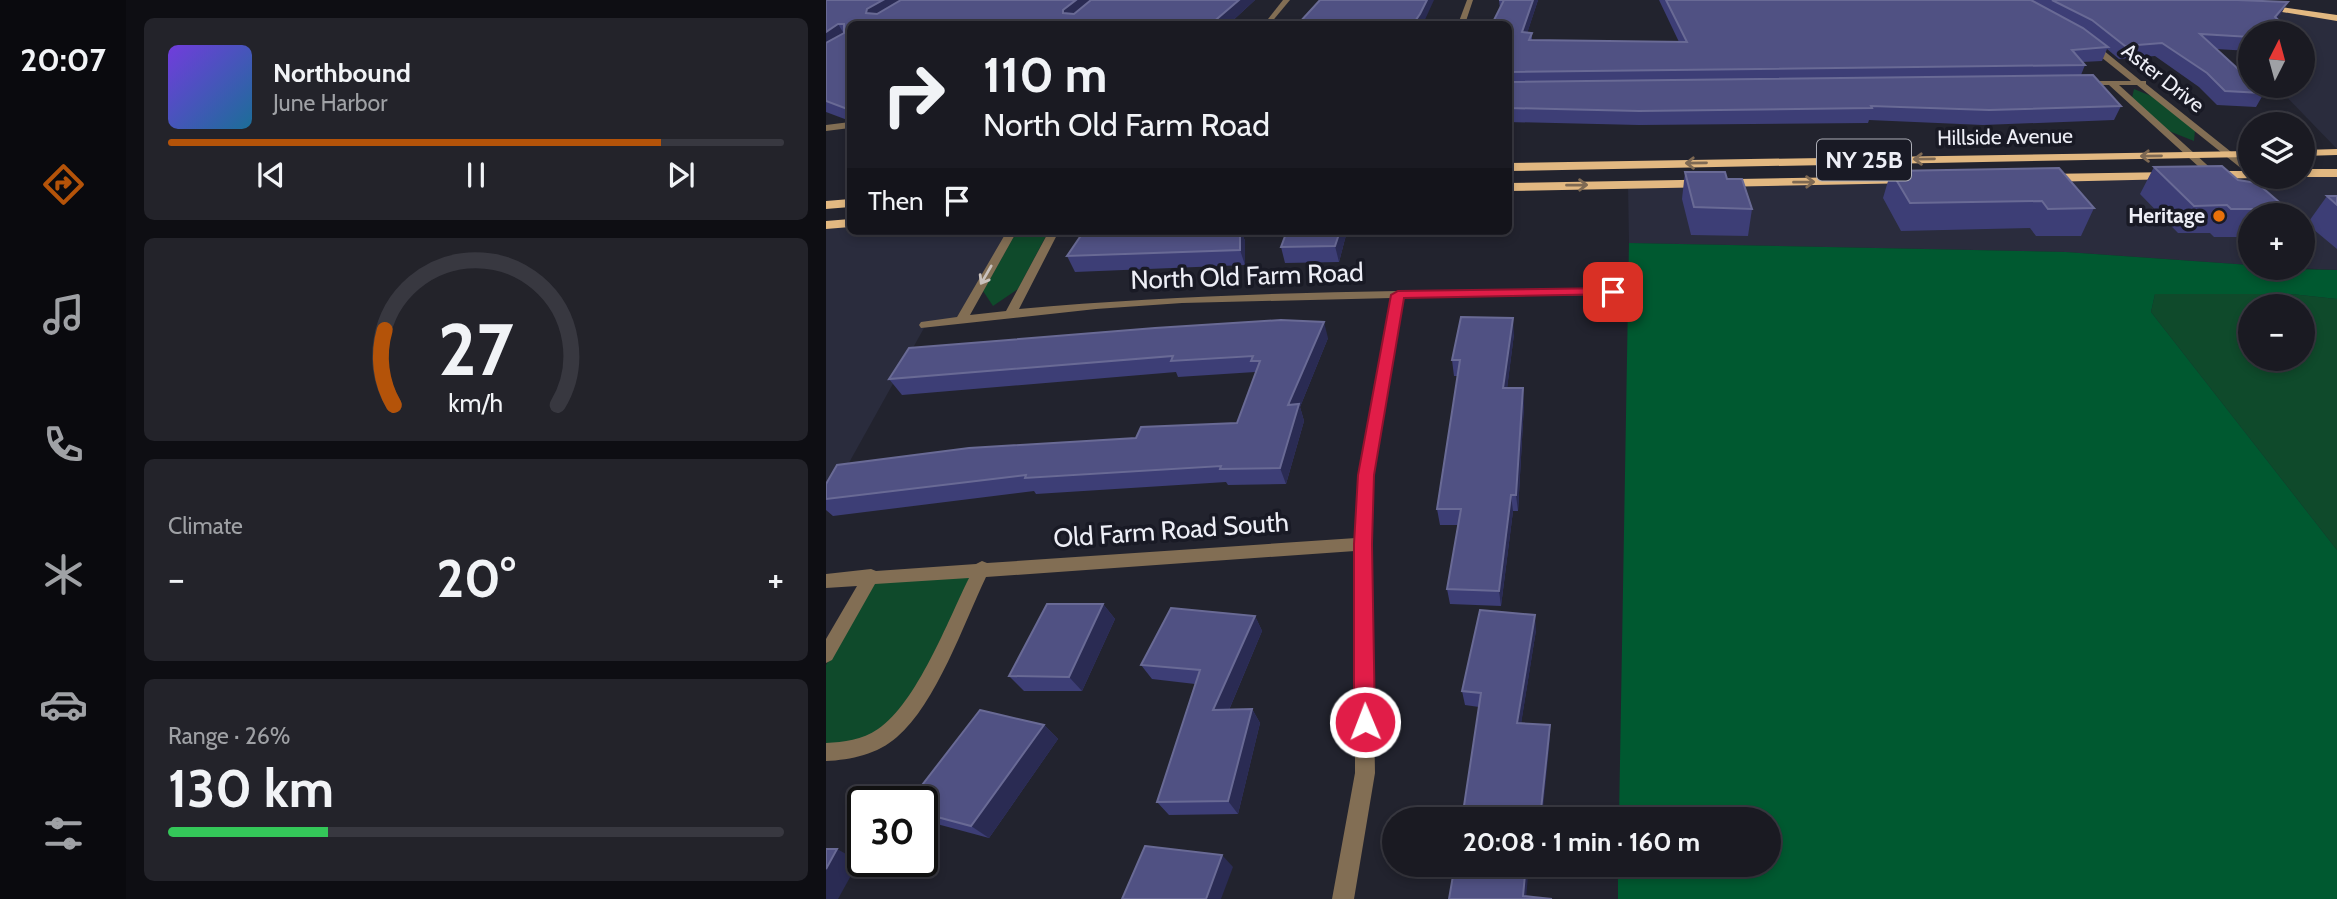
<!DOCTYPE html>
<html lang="en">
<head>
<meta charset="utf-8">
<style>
  body { margin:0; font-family:Cabin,sans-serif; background:#23232a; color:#f1f3f6; height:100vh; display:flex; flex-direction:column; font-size:26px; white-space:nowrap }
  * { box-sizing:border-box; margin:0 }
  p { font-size:23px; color:#9fa1a5 }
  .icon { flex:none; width:38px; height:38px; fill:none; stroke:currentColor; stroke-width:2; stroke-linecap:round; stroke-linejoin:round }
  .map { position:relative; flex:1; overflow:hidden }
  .side { display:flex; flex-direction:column; gap:18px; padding:18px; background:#0e0e13; width:700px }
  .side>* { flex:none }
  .hud { position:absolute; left:21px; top:21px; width:665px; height:214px; border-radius:10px; box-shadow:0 4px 10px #0003,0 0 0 2px #383840; background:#1a1a22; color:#f1f3f6; overflow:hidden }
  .needle { width:46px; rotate:6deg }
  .tools { position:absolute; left:1412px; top:21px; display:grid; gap:14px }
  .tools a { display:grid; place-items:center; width:77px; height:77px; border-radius:50%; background:#1a1a22; box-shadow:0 4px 10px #0003,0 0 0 2px #383840; font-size:35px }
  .speed { position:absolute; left:21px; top:786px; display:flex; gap:14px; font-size:35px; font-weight:700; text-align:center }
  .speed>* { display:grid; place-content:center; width:91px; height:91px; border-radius:50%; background:#1a1a22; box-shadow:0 4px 10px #0003,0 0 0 2px #383840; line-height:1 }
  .speed .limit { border:4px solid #111; border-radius:10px; background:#fff; color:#111 }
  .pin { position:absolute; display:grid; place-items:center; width:60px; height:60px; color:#fff; margin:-30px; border-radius:14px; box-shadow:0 4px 10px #0006 }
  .me { position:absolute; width:77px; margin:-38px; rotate:359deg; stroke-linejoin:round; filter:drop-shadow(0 0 5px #0008) }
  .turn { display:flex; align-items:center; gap:24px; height:147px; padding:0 21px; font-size:32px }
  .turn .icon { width:91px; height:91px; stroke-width:2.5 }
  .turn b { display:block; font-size:49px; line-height:60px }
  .then { display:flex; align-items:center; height:66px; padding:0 21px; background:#0003; gap:14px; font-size:26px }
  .big { font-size:52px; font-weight:800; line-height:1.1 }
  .side .tile { flex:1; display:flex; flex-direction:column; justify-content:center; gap:10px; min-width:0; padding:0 24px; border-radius:10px; background:#23232a }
  .side .dial { align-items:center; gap:0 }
  .dial svg { height:182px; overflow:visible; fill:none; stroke:#383840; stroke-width:7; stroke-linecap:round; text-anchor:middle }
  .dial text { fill:#f1f3f6; stroke:none }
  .song { display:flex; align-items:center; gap:21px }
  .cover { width:84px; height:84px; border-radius:10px; background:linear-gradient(135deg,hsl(260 70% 55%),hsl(200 70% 35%)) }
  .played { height:7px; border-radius:4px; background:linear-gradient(90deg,#b45309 80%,#383840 80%) }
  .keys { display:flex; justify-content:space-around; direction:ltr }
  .heat { display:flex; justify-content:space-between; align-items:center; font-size:38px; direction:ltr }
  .charge { height:10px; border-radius:5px; background:linear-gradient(90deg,#34c759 26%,#383840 0) }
  .trip { position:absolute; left:556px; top:807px; width:399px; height:70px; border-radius:35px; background:#1a1a22; box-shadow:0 4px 10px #0003,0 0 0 2px #383840; font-weight:800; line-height:70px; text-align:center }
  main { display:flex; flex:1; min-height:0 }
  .tab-bar { display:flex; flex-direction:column; width:126px; justify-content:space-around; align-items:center; background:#0a0a0e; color:#9fa1a5 }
  .tab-bar .icon { width:49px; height:49px }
  .tab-bar .active { color:#b45309 }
  .tab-bar b { font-size:32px; color:#f1f3f6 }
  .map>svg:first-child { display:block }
</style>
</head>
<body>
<main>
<nav class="tab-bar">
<b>20:07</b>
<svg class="icon active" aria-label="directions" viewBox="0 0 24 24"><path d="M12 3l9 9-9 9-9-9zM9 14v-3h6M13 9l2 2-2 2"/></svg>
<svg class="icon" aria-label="music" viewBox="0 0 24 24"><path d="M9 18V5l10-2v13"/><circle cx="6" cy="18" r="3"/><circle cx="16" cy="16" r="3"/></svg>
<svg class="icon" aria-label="phone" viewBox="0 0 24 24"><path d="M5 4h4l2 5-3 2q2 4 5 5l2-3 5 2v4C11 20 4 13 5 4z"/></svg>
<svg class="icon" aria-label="climate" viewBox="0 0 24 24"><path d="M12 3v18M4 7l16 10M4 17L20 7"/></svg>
<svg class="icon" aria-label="car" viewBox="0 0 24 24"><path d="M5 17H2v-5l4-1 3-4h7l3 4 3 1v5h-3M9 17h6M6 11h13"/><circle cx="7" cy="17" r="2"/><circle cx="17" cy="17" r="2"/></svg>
<svg class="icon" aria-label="filters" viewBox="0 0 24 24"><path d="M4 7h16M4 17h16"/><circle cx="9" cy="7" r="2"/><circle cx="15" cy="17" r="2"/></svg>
</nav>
<section class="side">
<div class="tile">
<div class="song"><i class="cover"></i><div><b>Northbound</b><p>June Harbor</p></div></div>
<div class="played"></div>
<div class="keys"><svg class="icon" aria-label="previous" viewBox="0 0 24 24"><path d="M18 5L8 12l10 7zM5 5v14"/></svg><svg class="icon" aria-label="pause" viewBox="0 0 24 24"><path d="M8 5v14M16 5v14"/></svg><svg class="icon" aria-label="next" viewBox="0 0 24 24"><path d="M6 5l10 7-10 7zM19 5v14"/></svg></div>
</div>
<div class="tile dial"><svg viewBox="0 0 100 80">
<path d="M14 69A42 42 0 1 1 86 69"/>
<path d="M14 69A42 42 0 0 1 10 36" stroke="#b45309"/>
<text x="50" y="56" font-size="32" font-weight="700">27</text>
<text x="50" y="72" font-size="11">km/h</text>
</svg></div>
<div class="tile"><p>Climate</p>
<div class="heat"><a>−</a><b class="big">20°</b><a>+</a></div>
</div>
<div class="tile"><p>Range · 26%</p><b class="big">130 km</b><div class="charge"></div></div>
</section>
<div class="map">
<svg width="1511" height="899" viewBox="0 0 1511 899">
  <rect width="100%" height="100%" fill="#22232e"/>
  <g fill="#2a2c3d">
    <polygon points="1388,0 1511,18 1511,149 1450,86 1477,86 1477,33 1424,33 1424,59 1415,50"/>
    <polygon points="1511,173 1511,270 1470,268 1477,268 1477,215 1424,215 1424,265 1240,252 803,243 802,184 1424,175 1477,177"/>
    <polygon points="24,224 24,231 183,231 128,322 98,328 0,504 0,227"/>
  </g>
  <g fill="#0f4a2b" fill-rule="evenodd">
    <polygon points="1308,89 1330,98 1369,131 1368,141 1343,131 1306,98"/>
    <polygon points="198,231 217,231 220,236 192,289 167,306 157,291 187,238"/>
    <path d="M 1329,294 L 1465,294 L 1511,299 L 1511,550 L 1325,312 ZM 1424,306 L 1477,306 L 1477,359 L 1424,359 Z"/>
    <path d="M 149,573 C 133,603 90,703 69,720 C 48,737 27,743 0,746 L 0,665 L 48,580 Z"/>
  </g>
  <polygon fill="#005930" points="803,243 1240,252 1424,265 1424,268 1511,270 1511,299 1465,294 1329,294 1325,312 1511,550 1511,899 792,899 792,865 943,864 943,819 793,819"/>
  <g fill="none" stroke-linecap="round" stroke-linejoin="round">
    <g fill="#826e54" fill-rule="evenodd">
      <polygon points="457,0 464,0 444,24 438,24"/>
      <polygon points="641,0 647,0 639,24 632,24"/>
      <polygon points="1260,41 1266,41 1315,81 1320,81 1320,84 1424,167 1424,174 1421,173 1311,85 1293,85 1390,173 1390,177 1384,177 1283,85 1252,85 1252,81 1305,81 1260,45"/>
      <polygon points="24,122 24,128 0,131 0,125"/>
      <path d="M 181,231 L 191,231 L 144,315 L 180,311 L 223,231 L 233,231 L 193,309 C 391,291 589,290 787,289 L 793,292 L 787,295 L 577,297 L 547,475 L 545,544 L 549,773 L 528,899 L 506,899 L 529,773 L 529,551 L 160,577 C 138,623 110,704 71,737 C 52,754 25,760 0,761 L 0,743 C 18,742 36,740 52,729 C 91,703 122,620 143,578 L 49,584 L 6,660 L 0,663 L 0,639 L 31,586 L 0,588 L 0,574 L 45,569 L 50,571 L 150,564 L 156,561 L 161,563 L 530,538 L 533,475 L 566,298 L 356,303 L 270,309 L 95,328 L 93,325 L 95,322 L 131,317 Z"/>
    </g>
    <g fill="#e2b881" fill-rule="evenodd">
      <polygon points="1384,0 1405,0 1511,15 1511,21"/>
      <polygon points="1511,149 1511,155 1477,156 1477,150"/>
      <polygon points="1424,151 1424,157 682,171 682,163"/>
      <rect x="1477" y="169" width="34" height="8"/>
      <polygon points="1424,171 1424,177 1428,178 1382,179 1376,175 1382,171"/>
      <polygon points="1347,172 1351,173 1351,179 1218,182 1212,178 1218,174"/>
      <polygon points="1085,176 1089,177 1089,183 682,191 682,183"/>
      <polygon points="24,199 24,207 0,209 0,201"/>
      <polygon points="24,219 24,227 0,229 0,221"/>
    </g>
  </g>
  <g fill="#3d3e76">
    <polygon points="0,0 429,0 403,24 24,24 24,121 0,112"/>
    <polygon points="673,0 712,0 701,33 706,33 706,40 853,42 833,0 1411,0 1455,14 1424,33 1424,51 1390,49 1438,93 1430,107 1391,105 1373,87 1329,56 1293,59 1281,49 1276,61 1256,62 1259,65 1255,75 1295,106 1288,120 1157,125 1043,120 1042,123 813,125 682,122 682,24 674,9"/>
    <polygon points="1328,167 1412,180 1461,209 1457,215 1424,215 1424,237 1388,237 1384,233 1352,233 1314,194"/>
    <polygon points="1065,171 1268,208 1255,236 1210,236 1204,228 1075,231 1057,198"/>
    <polygon points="859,172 901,179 926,209 922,236 865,235 856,199"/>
    <polygon points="1501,196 1511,196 1511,249 1481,224"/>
    <polygon points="258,231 415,231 419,241 419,265 249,272 241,256"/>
    <polygon points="520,235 513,262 459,263 455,247"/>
    <polygon points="688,334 681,388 698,404 692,511 687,511 675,606 624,604 621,589 632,525 614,525 611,509 632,376 628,376 626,360"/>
    <polygon points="502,338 474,407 478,421 460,484 402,485 400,482 210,494 208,491 7,516 0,510 0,484 411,423 429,374 429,372 352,377 350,372 76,395 63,379"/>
    <polygon points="277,604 289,619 256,691 198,691 183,676"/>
    <polygon points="429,616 436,631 403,710 426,709 434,723 412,814 343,815 331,802 369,684 326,679 315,665"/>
    <polygon points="710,630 695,723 724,739 653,707 639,705 636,691"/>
    <polygon points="218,725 232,739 163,838 96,820 96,802"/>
  </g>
  <g fill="#2a2b53">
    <polygon points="57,0 84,0 48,22 40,13 41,9"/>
    <polygon points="250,0 270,0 242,22 237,13 237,10"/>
    <polygon points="413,0 429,0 403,24 385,24"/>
    <polygon points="601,0 608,0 597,24 587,24"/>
    <polygon points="707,0 712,0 697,46 696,32"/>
    <polygon points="1462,2 1455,14 1442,30 1449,17"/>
    <polygon points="12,24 20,37 0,50 0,32"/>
    <polygon points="414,231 415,231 419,241 419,265 414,250"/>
    <polygon points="514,231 519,231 520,235 513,262 509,246"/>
    <polygon points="687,318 688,334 679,405 677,388"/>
    <polygon points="498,322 502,338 474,407 478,421 460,484 454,468 462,405"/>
    <polygon points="697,388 698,404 692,511 690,495"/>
    <polygon points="685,495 687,511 675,606 673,591"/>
    <polygon points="277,604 289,619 256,691 243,677"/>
    <polygon points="709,615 710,630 693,737 691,723"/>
    <polygon points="429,616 436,631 397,724 387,710"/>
    <polygon points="426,709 434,723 412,814 402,801"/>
    <polygon points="218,725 232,739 163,838 145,826"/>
    <polygon points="724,725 724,739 716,819 714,819"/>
    <polygon points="11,849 33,861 12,899 0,899 0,869"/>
    <polygon points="396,855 407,867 395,899 380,899"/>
    <polygon points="700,864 703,864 700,899 697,896"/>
  </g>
  <g fill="#505183" stroke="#696a95" stroke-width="2">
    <polygon points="0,0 57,0 41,9 40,13 51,14 75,0 250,0 237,10 237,13 248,14 265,0 413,0 385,24 234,24 188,23 186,24 24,24 24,110 0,101 0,43 18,33 18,24 12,24 0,32"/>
    <polygon points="494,0 601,0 594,14 587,24 472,24"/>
    <polygon points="673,0 707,0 696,32 706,33 703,40 861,42 840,0 1205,0 1257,28 1282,47 1246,50 1259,65 682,72 682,24 666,24 678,0"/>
    <polygon points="1226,0 1411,0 1462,2 1449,17 1467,33 1424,33 1424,37 1374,34 1424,80 1424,86 1431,86 1438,93 1399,91 1381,73 1336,43 1299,46 1266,20"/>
    <polygon points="1267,75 1295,106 1163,110 1045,106 1046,108 813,111 682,108 682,82"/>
    <polygon points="1396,166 1412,180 1431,183 1461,209 1405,209 1401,205 1368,206 1328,167"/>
    <polygon points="1233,168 1268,208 1222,209 1216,201 1084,203 1065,171"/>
    <polygon points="859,172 899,172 901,179 916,179 926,209 868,207"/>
    <polygon points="1501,196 1511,196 1511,205"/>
    <polygon points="258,231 414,231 414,250 241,256"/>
    <polygon points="461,231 514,231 509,246 455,247"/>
    <polygon points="635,317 687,318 677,388 697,388 690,495 685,495 673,591 621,589 635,509 611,509 634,360 626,360"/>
    <polygon points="455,320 498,322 462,405 473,404 454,468 394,469 395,466 199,478 200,475 0,499 0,484 11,465 143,448 310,438 315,427 411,423 434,361 425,361 427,356 345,361 347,356 63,379 83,348 329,328"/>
    <polygon points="221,604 277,604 243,677 183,676"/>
    <polygon points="345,608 429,616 387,710 426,709 402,801 331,802 374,670 315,665"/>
    <polygon points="654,610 709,615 691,723 724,725 714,819 636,819 655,693 636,691"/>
    <polygon points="154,710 218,725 145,826 96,813 96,802 83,802"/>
    <polygon points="319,846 396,855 380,899 296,899"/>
    <polygon points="0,849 11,849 0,869"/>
    <polygon points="629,864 700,864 697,896 726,899 623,899"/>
  </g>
  <defs><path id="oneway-shaft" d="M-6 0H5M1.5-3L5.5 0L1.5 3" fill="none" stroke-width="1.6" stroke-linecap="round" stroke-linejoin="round" transform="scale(1.75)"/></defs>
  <g stroke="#7e6953">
    <use href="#oneway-shaft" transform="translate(1325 156) rotate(179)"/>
    <use href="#oneway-shaft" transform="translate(1098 159) rotate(179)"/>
    <use href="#oneway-shaft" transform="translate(870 163) rotate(179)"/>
    <use href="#oneway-shaft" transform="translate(978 182) rotate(-1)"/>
    <use href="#oneway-shaft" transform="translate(751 185) rotate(-1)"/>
  </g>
  <use stroke="#c8c1bd" href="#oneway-shaft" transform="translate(160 275) rotate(120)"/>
  <polygon fill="#e11d48" stroke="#92132f" stroke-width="2" points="787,288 794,292 792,294 578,298 548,475 546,544 549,722 546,729 539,732 531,729 528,722 528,544 532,475 565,295 572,291"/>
  <circle fill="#e8710a" stroke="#191a25" stroke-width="2.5" cx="1393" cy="216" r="7"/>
  <g text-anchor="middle" stroke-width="7" stroke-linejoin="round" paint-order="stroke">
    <g font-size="21" fill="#edeef6" stroke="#191a25">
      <text transform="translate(1337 78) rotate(38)" y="7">Aster Drive</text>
      <text transform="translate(1179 137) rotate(-1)" y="7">Hillside Avenue</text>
    </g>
    <g font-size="21" font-weight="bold" fill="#edeef6" stroke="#191a25" text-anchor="end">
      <text x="1379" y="223">Heritage</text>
    </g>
    <rect fill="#191a25" stroke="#adaeb7" stroke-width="2" x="991" y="139.5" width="94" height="41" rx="5"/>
    <g font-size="24" font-weight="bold" fill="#edeef6">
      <text x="1038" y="168">NY 25B</text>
    </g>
    <g font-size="26" fill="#edeef6" stroke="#191a25">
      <text transform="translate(421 276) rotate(-2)" y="9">North Old Farm Road</text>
      <text transform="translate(345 530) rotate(-4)" y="9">Old Farm Road South</text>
    </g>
  </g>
</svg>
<div class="tools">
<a><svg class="needle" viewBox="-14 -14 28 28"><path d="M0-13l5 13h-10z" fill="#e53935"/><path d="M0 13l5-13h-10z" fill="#9fa1a5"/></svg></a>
<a><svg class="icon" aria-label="layers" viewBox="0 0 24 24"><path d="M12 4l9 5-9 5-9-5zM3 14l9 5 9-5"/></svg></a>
<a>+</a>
<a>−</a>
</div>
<div class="speed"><div class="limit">30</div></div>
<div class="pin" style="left:787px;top:292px;background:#d93025"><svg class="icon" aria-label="arrive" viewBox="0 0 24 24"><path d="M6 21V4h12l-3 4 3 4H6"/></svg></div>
<svg class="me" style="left:539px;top:722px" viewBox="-20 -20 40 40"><circle r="17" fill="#e11d48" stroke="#fff" stroke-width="3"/><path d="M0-11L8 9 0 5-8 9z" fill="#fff"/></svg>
<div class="trip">20:08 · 1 min · 160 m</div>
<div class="hud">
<div class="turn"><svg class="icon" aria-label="right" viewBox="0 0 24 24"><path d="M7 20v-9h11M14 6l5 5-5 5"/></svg><div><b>110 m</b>North Old Farm Road</div></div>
<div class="then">Then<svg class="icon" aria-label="arrive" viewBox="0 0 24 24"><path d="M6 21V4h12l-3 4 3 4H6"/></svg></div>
</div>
</div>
</main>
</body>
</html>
